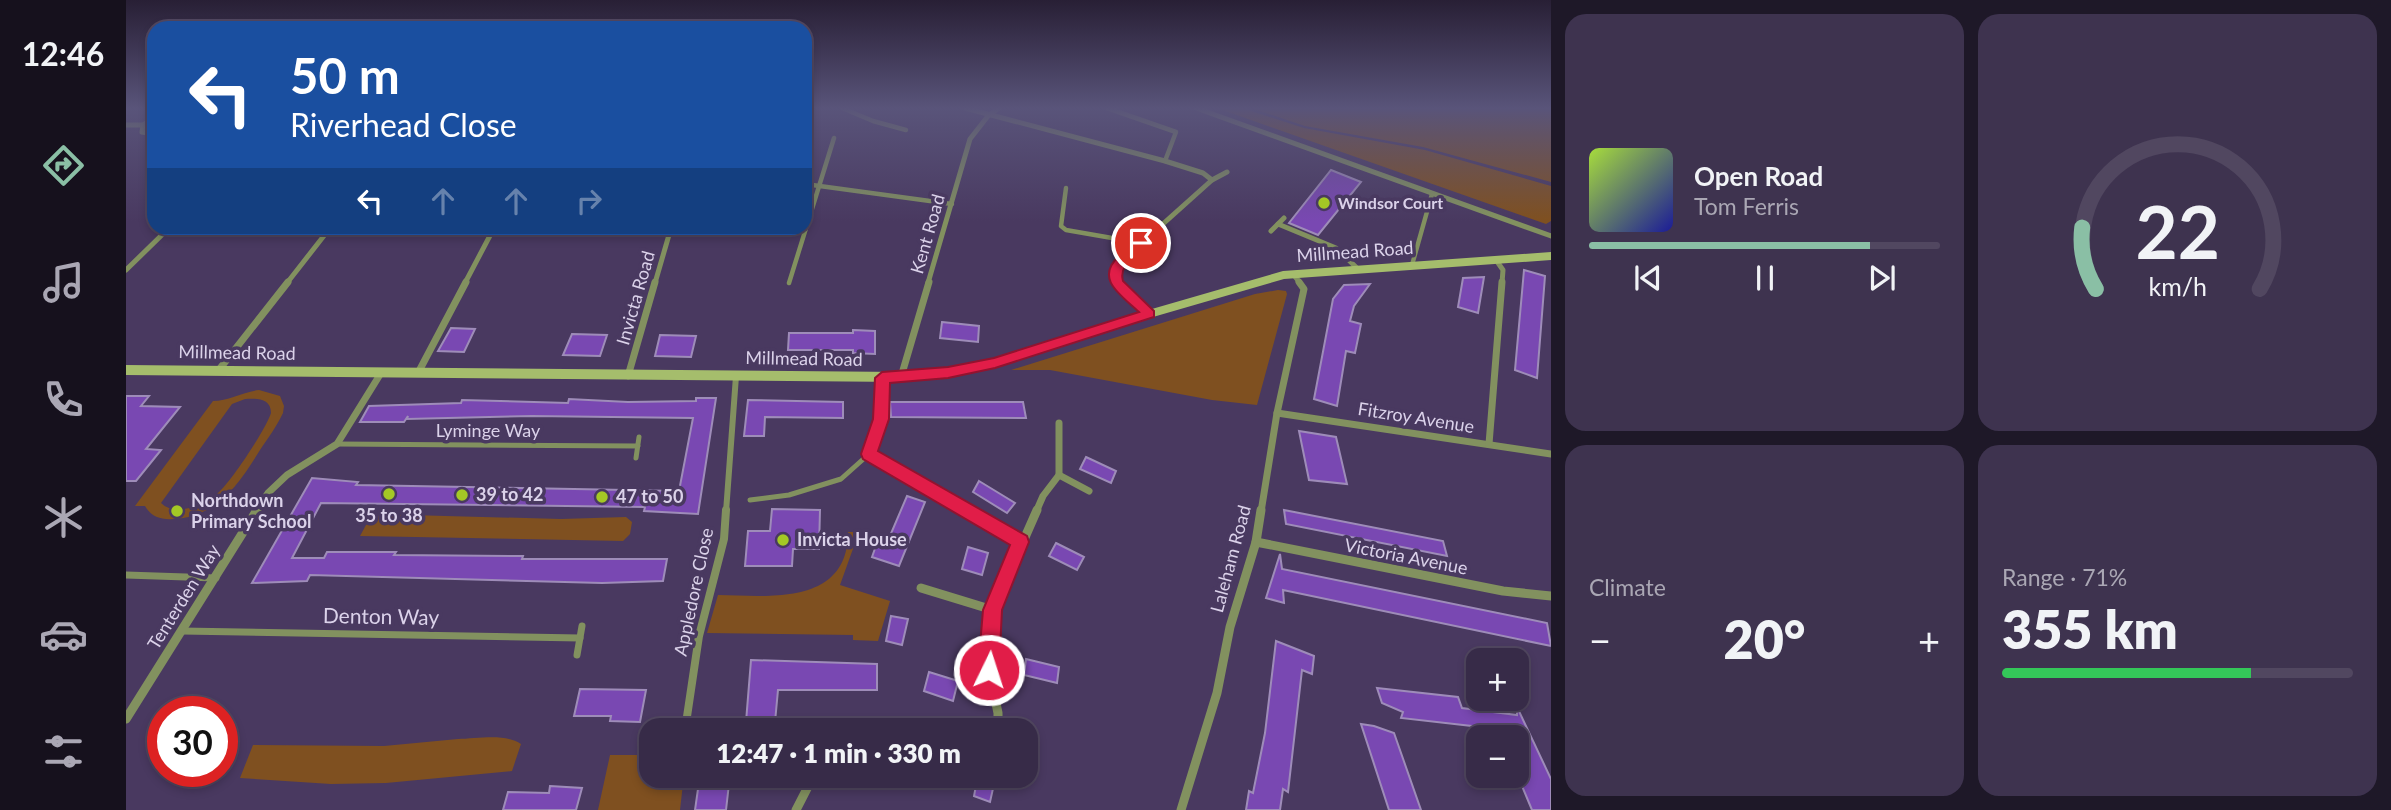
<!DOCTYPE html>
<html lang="en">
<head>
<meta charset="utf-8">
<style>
  body { margin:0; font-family:Lato,sans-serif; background:#3e334f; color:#f1f3f6; height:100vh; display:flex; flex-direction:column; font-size:26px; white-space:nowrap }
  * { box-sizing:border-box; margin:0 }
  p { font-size:23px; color:#aaa7b4 }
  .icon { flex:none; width:38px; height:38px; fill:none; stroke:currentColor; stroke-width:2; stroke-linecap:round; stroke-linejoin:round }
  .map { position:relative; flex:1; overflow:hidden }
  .sheet { display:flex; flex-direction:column; gap:14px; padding:14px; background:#1e1828; width:840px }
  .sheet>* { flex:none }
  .top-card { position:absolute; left:21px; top:21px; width:665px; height:214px; border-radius:21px; box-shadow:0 4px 10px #0003,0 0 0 2px #514760; background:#1a4fa0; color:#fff; overflow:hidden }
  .buttons { position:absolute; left:1340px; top:648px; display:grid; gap:14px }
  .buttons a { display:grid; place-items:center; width:63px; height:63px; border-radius:14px; background:#372b48; box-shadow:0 4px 10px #0003,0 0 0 2px #514760; font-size:35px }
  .speed { position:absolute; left:21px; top:696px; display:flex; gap:14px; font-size:35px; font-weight:700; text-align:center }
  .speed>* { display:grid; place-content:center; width:91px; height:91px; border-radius:50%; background:#372b48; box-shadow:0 4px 10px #0003,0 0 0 2px #514760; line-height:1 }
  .speed .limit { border:10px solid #d22; background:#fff; color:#111 }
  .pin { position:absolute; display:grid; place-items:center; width:60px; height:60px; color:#fff; margin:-30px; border:4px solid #fff; border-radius:50%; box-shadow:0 2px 7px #0007 }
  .me { position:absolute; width:77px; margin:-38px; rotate:4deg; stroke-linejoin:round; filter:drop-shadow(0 0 5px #0008) }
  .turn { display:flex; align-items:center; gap:24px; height:147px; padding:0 28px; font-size:32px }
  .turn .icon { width:91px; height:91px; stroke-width:2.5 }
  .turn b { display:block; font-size:49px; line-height:60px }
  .lanes { display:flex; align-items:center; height:66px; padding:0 28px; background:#0003; justify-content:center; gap:35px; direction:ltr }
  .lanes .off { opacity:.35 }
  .big { font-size:52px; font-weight:800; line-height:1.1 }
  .sheet .tile { flex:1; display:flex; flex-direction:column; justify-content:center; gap:10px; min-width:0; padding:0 24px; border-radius:21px; background:#3e334f }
  .sheet .dial { align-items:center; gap:0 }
  .dial svg { height:182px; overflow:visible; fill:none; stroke:#514760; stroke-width:7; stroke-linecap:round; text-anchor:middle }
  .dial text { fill:#f1f3f6; stroke:none }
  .song { display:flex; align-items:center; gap:21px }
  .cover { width:84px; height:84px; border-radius:10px; background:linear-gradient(135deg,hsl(80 70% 55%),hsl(240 70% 35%)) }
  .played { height:7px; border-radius:4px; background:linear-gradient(90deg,#8abfa5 80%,#514760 80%) }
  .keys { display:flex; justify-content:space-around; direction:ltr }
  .heat { display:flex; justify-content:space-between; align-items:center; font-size:38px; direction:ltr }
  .charge { height:10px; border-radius:5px; background:linear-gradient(90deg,#34c759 71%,#514760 0) }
  .sheet .tiles { flex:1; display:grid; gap:14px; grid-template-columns:repeat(2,1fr) }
  .trip { position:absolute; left:513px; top:718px; width:399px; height:70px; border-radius:21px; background:#372b48; box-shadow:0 4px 10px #0003,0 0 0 2px #514760; font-weight:800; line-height:70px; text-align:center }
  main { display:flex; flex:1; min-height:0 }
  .tabs { display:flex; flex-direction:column; width:126px; justify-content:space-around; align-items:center; background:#16111d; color:#aaa7b4 }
  .tabs .icon { width:49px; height:49px }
  .tabs .selected { color:#8abfa5 }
  .tabs b { font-size:32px; color:#f1f3f6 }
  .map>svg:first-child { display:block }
</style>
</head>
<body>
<main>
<nav class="tabs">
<b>12:46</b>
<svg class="icon selected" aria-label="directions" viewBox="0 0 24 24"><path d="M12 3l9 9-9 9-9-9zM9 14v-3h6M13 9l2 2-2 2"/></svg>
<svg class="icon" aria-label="music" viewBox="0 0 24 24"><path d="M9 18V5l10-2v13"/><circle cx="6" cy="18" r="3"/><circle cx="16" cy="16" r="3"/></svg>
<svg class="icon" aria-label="phone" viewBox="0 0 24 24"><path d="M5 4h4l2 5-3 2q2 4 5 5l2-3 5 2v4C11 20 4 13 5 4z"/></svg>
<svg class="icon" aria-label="climate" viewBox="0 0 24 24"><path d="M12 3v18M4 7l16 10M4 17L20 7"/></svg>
<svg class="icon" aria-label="car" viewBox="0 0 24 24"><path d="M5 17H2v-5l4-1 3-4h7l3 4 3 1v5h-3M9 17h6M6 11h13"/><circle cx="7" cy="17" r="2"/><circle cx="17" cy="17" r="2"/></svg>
<svg class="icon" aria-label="filters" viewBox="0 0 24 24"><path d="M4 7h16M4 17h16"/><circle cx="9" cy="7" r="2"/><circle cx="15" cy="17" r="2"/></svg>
</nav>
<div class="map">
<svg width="1425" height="810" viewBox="0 0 1425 810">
  <rect width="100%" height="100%" fill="#493960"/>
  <g fill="#7f5020" fill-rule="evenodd">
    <polygon points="1091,108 1116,108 1178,128 1299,150 1425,186 1425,221 1420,224"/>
    <polygon points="1125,108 1425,108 1425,182 1297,147 1179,126"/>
    <polygon points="1152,290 1160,291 1161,294 1131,405 1086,400 924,370 885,370 1129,294"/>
    <path d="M 133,390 L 154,396 L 158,406 L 157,413 C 151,426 142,438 134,450 C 113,484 91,517 47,519 C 36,520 25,517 19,506 L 9,506 L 87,401 C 102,401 117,392 133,390 ZM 119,399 C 131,398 145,398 145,413 C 140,429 106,480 94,491 C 81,504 50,518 35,503 L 106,404 Z"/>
    <polygon points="246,514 435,519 500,517 506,522 504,534 497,541 234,536"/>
    <path d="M 722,532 L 733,532 L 714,585 L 764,601 L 752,641 L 727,640 L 727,635 L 581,633 L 592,595 C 643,596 722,606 722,532 Z"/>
    <path d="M 332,739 C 350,739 380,733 395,744 L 386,771 L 260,783 L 205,784 L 114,778 L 127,745 L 258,746 Z"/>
    <polygon points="484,755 525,755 525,775 558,775 554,810 472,810"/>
  </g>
  <g fill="#7948b2" stroke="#9e8cb9" stroke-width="2">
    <polygon points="1205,170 1235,182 1192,235 1163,223"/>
    <polygon points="1398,270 1419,276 1411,378 1389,370"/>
    <polygon points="1358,277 1352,313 1332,307 1337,278"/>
    <polygon points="1244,284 1228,306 1224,321 1235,324 1229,353 1220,351 1211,406 1188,399 1207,299 1218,285"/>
    <polygon points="816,322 853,326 852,342 814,338"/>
    <polygon points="325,328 349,329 338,352 312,351"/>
    <polygon points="727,330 749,331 749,354 727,353 727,350 662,350 663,333 727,333"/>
    <polygon points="446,334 481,335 474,356 437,355"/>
    <polygon points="534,335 570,336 565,357 529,356"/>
    <polygon points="0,396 23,396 15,406 54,407 20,449 35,450 10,481 0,481"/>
    <polygon points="570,398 590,398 572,514 518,511 519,507 195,503 166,558 198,558 201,552 270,552 268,555 397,556 396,559 541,559 537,581 476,583 184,575 181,581 126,583 186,478 232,482 230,485 553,491 567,418 406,416 281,419 282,416 278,422 234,422 243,406 335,403 336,400 442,403 443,399 502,402 570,401"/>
    <polygon points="622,400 717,402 717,418 639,417 638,436 618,436"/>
    <polygon points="764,402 897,402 900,418 765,417"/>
    <polygon points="1173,431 1210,437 1221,484 1183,480"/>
    <polygon points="960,457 990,471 985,483 954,469"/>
    <polygon points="853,481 889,503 881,513 847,492"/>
    <polygon points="781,496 799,502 773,566 746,557 752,540 761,543"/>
    <polygon points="646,509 694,510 693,549 667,549 666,566 619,566 622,531 644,531"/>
    <polygon points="1158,510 1317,541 1321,556 1160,524"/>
    <polygon points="930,543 958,557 951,570 923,556"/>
    <polygon points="842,547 862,553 856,575 836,569"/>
    <polygon points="1154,554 1156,569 1421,623 1425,646 1157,590 1158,603 1140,598"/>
    <polygon points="765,616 782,619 776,645 760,641"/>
    <polygon points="1150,641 1188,656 1186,674 1176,670 1162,792 1157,789 1154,810 1120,810 1123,791 1127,793 1139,733"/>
    <polygon points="900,659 933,667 931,683 898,675"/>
    <polygon points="625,660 751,664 751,690 652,690 649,722 620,722"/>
    <polygon points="803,672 832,681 827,701 798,691"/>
    <polygon points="1251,688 1332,697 1336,708 1391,715 1391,707 1425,779 1425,810 1406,810 1391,774 1391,737 1375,737 1372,729 1275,718 1277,712 1256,703"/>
    <polygon points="454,689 520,690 514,722 484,721 485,716 448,716"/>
    <polygon points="1235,724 1248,726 1268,733 1295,810 1263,810"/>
    <polygon points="574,775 604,775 600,810 569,810"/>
    <polygon points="852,775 870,775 864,802 848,796"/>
    <polygon points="424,786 456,788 450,810 377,810 382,792 423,793"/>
  </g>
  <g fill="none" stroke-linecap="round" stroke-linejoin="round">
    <g stroke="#82915f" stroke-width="4.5">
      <polyline points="716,108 747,121 780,130"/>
      <polyline points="981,108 1050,132 1039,161"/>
      <polyline points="679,184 826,204"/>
      <polyline points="940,188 935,226 940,230 986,238 1004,251"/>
      <polyline points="1286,265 1306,194"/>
      <polyline points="663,283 708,138"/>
    </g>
    <g stroke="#82915f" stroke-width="5">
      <polyline points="211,444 512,446"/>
      <polyline points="510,458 513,437"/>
      <polyline points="624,500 663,495 715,479 743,454"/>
    </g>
    <g stroke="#82915f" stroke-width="7">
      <polyline points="0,575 90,578"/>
      <polyline points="56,631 454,638"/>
      <polyline points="451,655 456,626"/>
    </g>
    <polyline stroke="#82915f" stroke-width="6" points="600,512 610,376"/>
    <polyline stroke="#82915f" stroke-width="8" points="559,730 573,636 598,539 600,510"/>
    <g stroke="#82915f" stroke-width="5">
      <polyline points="839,108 1039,161 1077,173 1086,180 990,266 992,283"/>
      <polyline points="1070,108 1425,236"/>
      <polyline points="0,125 17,125 27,118"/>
      <polyline points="17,125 16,132 28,134"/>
      <polyline points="1086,180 1101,172"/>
      <polyline points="1152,224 1210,248 1232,269"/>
      <polyline points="1145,231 1158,218"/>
      <polyline points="1370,260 1377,270 1376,283"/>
      <polyline points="0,270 43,228"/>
      <polyline points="1167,274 1174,283"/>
      <polyline points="161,283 204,228"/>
      <polyline points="339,283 368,228"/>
      <polyline points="529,283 545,228"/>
      <polyline points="802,283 844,139 862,116 873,108"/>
    </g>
    <g stroke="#82915f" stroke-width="7">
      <polyline points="991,282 1023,314"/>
      <polyline points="92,371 162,282"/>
      <polyline points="292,373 340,282"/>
      <polyline points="502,376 529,282"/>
      <polyline points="775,377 803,282"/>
      <polyline points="756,378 755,419 743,454 842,512"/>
      <polyline points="1151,413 1425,454"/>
      <polyline points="1363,444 1376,282"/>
      <polyline points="933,475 963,491"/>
      <polyline points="130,512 142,493 161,475 211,444 255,373"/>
      <polyline points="910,512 917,496 933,475 933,423"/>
      <polyline points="1135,512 1151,413 1178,289 1173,282"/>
    </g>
    <g stroke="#82915f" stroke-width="9">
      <polyline points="839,510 894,542"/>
      <polyline points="1130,542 1377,591 1425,596"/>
      <polyline points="795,588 867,610"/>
      <polyline points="0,719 131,510"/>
      <polyline points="872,730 872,713 863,670 867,610 911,510"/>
      <polyline points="670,810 688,775"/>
      <polyline points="1055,810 1091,693 1104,627 1130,542 1135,510"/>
    </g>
    <polygon fill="#a5bd6c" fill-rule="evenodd" points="1425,252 1425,260 1158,279 1027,317 869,368 822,378 775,382 0,375 0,365 775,372 822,368 868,359 1019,311 1157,271"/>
  </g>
  <linearGradient id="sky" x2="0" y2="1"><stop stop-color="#281f35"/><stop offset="0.49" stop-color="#59547a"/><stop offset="1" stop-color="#59547a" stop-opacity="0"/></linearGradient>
  <rect width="1425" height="221" fill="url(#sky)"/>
  <path fill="#e11d48" stroke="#92132f" stroke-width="2" d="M 1015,239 L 1021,243 C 1012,255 992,264 997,281 L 1028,311 L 1028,317 L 869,368 L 822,378 L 764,383 L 763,419 L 752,451 L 901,536 L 903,542 L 876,610 L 873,670 L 870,677 L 863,680 L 855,677 L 852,670 L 857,610 L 884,545 L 737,459 L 735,454 L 747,419 L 749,378 L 756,372 L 822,367 L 868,358 L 1013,312 C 995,295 968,279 993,256 C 1000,250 1006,242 1015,239 Z"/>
  <g fill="#a4c825" stroke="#493960" stroke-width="2.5">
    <circle cx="1198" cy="203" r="7"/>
    <circle cx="263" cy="494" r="7"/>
    <circle cx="336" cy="495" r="7"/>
    <circle cx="476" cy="497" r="7"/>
    <circle cx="51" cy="511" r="7"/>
    <circle cx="657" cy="540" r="7"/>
  </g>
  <g text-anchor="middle" stroke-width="7" stroke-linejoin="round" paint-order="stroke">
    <g font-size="16" font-weight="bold" fill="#dbd2ea" stroke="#493960" text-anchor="start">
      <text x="1212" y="209">Windsor Court</text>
    </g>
    <g font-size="18" fill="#dbd2ea" stroke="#493960">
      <text transform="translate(802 234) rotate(-74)" y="6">Kent Road</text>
      <text transform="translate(1229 252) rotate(-4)" y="6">Millmead Road</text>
      <text transform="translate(510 298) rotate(-74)" y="6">Invicta Road</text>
      <text transform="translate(111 353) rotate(1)" y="6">Millmead Road</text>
      <text transform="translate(678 359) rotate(1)" y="6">Millmead Road</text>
      <text transform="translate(1290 418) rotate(9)" y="6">Fitzroy Avenue</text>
      <text x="362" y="437">Lyminge Way</text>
      <text transform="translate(1280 557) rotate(11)" y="6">Victoria Avenue</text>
      <text transform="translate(1105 559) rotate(-75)" y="6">Laleham Road</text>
      <text transform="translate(568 592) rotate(-78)" y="6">Appledore Close</text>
      <text transform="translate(58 597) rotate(-58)" y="6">Tenterden Way</text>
    </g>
    <g font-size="18" font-weight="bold" fill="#dbd2ea" stroke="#493960" text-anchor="start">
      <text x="350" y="501">39 to 42</text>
      <text x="490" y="503">47 to 50</text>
      <text x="65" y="507">Northdown<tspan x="65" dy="21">Primary School</tspan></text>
      <text x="263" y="522" text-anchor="middle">35 to 38</text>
      <text x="671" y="546">Invicta House</text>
    </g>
    <g font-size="21" fill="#dbd2ea" stroke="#493960">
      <text transform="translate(255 617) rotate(1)" y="7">Denton Way</text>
    </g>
  </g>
</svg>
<div class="buttons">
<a>+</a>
<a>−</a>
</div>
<div class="speed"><div class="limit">30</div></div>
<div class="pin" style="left:1015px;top:243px;background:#d93025"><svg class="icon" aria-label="arrive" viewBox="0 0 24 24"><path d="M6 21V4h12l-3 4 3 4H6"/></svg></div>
<svg class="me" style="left:863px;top:670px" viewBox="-20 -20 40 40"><circle r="17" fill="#e11d48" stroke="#fff" stroke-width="3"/><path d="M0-11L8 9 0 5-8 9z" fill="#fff"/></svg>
<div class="trip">12:47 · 1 min · 330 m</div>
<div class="top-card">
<div class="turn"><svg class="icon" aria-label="left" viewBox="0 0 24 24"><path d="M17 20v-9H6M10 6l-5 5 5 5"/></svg><div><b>50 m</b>Riverhead Close</div></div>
<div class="lanes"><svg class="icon" aria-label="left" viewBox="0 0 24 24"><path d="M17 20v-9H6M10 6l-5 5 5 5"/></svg><svg class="icon off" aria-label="ahead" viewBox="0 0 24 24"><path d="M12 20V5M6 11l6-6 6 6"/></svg><svg class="icon off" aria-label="ahead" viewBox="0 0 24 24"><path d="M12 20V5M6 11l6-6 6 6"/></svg><svg class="icon off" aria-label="right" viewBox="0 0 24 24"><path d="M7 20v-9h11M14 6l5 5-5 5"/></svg></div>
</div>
</div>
<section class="sheet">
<div class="tiles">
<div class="tile">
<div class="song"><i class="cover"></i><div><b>Open Road</b><p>Tom Ferris</p></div></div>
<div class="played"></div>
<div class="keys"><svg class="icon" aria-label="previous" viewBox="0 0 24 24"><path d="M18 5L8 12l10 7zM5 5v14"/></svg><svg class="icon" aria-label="pause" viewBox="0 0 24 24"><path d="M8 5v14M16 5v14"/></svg><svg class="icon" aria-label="next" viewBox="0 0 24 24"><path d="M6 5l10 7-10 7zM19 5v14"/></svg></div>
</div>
<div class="tile dial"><svg viewBox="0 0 100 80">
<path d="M14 69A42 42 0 1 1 86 69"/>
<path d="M14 69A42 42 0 0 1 8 42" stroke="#8abfa5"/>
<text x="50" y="56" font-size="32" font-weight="700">22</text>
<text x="50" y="72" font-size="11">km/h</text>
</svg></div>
<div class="tile"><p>Climate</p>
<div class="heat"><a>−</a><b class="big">20°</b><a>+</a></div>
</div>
<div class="tile"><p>Range · 71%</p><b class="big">355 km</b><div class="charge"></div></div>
</div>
</section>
</main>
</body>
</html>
